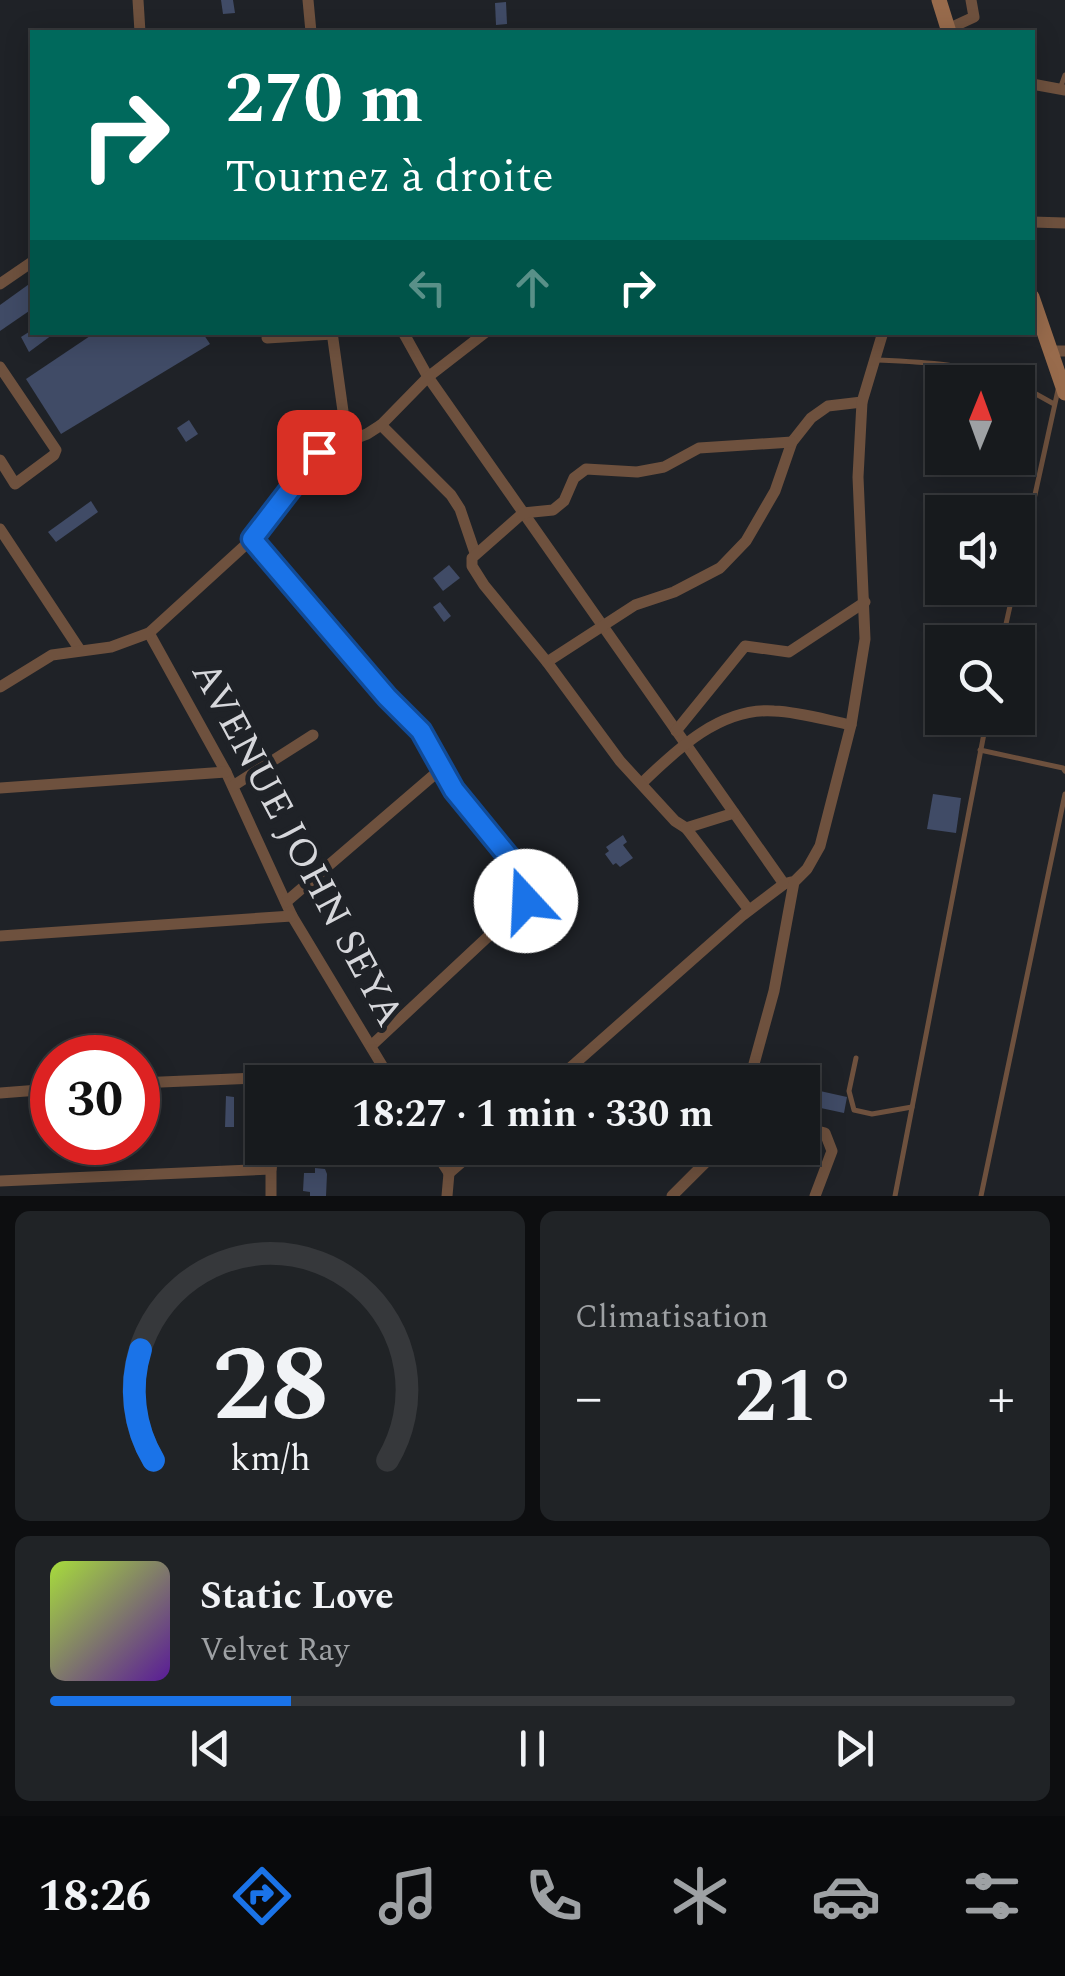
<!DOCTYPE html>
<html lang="fr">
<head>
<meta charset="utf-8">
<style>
  body { margin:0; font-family:Spectral,serif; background:#202326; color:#f1f3f6; height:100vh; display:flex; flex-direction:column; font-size:38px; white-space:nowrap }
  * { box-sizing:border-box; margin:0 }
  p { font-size:32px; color:#9ea1a4 }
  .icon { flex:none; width:55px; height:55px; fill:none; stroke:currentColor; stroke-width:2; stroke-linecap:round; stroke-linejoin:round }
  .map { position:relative; height:1196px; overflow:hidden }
  .drawer { display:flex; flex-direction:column; gap:15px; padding:15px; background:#0d0e10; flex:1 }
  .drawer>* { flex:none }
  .banner { position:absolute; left:30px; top:30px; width:1005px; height:305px; border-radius:0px; box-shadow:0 5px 25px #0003,0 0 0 2px #36383b; background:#00695c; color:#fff; overflow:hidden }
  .needle { width:65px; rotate:1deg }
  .controls { position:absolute; left:925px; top:365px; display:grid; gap:20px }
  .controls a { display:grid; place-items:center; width:110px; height:110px; border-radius:0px; background:#171a1d; box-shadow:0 5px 25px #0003,0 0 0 2px #36383b; font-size:50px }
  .speed { position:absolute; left:30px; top:1035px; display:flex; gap:20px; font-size:50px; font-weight:700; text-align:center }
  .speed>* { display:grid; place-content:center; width:130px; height:130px; border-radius:50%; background:#171a1d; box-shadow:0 5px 25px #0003,0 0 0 2px #36383b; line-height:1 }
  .speed .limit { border:15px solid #d22; background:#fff; color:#111 }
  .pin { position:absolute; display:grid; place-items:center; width:85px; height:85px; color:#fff; margin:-42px; border-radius:20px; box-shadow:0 5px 15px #0006 }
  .me { position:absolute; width:110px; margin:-55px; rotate:340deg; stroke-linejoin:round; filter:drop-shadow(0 0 8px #0008) }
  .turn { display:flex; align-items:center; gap:35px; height:210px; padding:0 30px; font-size:45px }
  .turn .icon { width:130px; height:130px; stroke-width:2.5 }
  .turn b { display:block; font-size:70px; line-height:85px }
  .lanes { display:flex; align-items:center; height:95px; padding:0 30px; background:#0003; justify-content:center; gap:50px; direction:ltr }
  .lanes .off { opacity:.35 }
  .big { font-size:75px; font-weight:700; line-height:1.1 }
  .drawer .tile { flex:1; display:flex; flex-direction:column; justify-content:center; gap:15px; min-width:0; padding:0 35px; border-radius:15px; background:#202326 }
  .drawer .dial { align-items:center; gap:0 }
  .dial svg { height:260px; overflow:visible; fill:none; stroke:#36383b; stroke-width:7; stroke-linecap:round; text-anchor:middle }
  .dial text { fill:#f1f3f6; stroke:none }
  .song { display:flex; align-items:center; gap:30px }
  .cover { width:120px; height:120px; border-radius:15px; background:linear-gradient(135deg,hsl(80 70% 55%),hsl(270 70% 35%)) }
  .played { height:10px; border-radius:5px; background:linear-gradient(90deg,#1a73e8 25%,#36383b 25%) }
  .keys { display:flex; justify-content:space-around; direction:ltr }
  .heat { display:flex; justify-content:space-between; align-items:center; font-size:55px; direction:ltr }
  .drawer .tiles { flex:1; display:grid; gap:15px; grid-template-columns:1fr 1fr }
  .tile:last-child { grid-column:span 2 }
  .trip { position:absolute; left:245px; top:1065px; width:575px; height:100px; border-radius:0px; background:#171a1d; box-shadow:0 5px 25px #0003,0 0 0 2px #36383b; font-weight:700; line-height:100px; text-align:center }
  .dock { display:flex; height:160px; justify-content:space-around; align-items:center; background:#090a0c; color:#9ea1a4 }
  .dock .icon { width:70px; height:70px }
  .dock .selected { color:#1a73e8 }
  .dock b { font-size:45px; color:#f1f3f6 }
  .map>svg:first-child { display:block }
</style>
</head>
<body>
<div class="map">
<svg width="1065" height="1196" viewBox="0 0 1065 1196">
  <rect width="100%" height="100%" fill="#1f2227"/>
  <g fill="#404b66">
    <polygon points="221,0 233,0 235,13 223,14"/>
    <polygon points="506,2 507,24 496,25 495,3"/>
    <polygon points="32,282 32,309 0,331 0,305"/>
    <polygon points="32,330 52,335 29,352 21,337"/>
    <polygon points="96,332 202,332 210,344 61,434 26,379"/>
    <polygon points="189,420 198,434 186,442 177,428"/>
    <polygon points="91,501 98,512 56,542 48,532"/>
    <polygon points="449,565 460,578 443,591 433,578"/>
    <polygon points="440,602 451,616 444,622 433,607"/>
    <polygon points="933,794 961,798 956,833 927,829"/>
    <polygon points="623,835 627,842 623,845 633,858 620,867 616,863 613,865 605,854 609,851 606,847"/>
    <polygon points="802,1087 847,1097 844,1113 802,1104"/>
    <polygon points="226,1096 234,1097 234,1127 225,1127"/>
    <polygon points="315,1168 325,1169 327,1174 326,1196 310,1196 310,1192 303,1191 304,1173 315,1173"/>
  </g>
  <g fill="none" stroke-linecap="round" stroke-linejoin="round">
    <g stroke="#6e513e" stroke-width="5">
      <polyline points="1061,86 1065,75"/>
      <path d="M 878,360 C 925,362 970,364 1014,382"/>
      <polyline points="1018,384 1054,404"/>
      <polyline points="1018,572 1058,390"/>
      <polyline points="1002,642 1014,588"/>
      <polyline points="980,750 1063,768 1065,771"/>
      <polyline points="856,1058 849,1091 854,1110 872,1114 912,1107"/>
      <polyline points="895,1196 987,718"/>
      <polyline points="981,1196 1065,794"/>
    </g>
    <g stroke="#6e513e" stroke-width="11">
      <polyline points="138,0 140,32"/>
      <polyline points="308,0 311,32"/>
      <polyline points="948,29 974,17 971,0"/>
      <polyline points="1032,84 1065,90"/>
      <polyline points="1032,222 1065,223"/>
      <polyline points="0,284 32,262"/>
      <polyline points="332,332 347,440"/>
      <polyline points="403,332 428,377 784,884"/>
      <polyline points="267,338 333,334"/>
      <polyline points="1050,351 1065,351"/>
      <polyline points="0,367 56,450 54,455 15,484 0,460"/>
      <polyline points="381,425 451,495 460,509 475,553"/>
      <polyline points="0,529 80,650"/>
      <polyline points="252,539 387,697 421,731 454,790 530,883 526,901 371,1046"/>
      <polyline points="149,633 226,772 292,916 392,1082"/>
      <polyline points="547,662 635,605 674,592 720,568 746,541 775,491 792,442 811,418 828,406 862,402"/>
      <polyline points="0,687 52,655 111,647 149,633 252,539 319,452 367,434 381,425 428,377 486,332"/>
      <polyline points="676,731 745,646 789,652 865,602"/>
      <path d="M 642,783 C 677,749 721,707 774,711 C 800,712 826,720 851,725"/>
      <polyline points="233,786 313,735"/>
      <polyline points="0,788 226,772"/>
      <polyline points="734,813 686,828 675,821 620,761 547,662 484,585 472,566 472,558 523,513 553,510 564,501 574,478 586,469 637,472 664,467 699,448 792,442"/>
      <polyline points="686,828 749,910"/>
      <polyline points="286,902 442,768"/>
      <polyline points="0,936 292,916"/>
      <polyline points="305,1082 384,1070"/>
      <polyline points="554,1082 743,915 784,884 791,882"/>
      <polyline points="749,1082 774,991 794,882 807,869 820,846 851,725 865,639 858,477 862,402 883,332"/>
      <polyline points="138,1083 279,1077 308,1080"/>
      <polyline points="0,1093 52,1089"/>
      <polyline points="802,1127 825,1133 832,1151 815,1196"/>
      <polyline points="433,1148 449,1173"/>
      <polyline points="449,1173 478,1148"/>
      <polyline points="0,1181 271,1169 275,1148"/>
      <polyline points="271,1196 271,1169"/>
      <polyline points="447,1196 449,1173"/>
      <polyline points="672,1196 720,1148"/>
    </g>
    <g stroke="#986b4c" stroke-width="15">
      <polyline points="939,0 949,32"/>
      <polyline points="1032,297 1065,393"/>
    </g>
  </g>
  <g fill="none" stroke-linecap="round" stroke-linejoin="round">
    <g stroke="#114b97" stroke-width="25">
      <polyline id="route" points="319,452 252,539 387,697 421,731 454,790 530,883 526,901"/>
    </g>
    <use href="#route" stroke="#1a73e8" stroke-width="18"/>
  </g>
  <g text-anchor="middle" stroke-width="10" stroke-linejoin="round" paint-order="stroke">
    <g font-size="40" fill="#d6d7db" stroke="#1f2227">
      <text transform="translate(299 843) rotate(62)" y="14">AVENUE JOHN SEYA</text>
    </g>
  </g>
</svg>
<div class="controls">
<a><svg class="needle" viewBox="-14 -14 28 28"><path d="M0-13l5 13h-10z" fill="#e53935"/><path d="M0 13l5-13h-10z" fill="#9ea1a4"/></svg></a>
<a><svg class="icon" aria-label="sound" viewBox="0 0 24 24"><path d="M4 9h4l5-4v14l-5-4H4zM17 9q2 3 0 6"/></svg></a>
<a><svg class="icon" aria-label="search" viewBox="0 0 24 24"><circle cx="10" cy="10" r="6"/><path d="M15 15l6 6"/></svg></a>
</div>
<div class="speed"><div class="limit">30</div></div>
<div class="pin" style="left:319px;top:452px;background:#d93025"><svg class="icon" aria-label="arrive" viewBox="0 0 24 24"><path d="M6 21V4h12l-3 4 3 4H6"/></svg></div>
<svg class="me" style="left:526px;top:901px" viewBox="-20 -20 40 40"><circle r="19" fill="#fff"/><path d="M0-13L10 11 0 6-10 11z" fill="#1a73e8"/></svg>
<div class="trip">18:27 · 1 min · 330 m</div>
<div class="banner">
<div class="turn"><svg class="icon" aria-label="right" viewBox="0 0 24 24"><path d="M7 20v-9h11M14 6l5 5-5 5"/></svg><div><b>270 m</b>Tournez à droite</div></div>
<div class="lanes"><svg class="icon off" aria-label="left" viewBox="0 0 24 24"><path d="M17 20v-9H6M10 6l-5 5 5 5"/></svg><svg class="icon off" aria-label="ahead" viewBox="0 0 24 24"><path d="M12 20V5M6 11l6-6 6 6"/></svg><svg class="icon" aria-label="right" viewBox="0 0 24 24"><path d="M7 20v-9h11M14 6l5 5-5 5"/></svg></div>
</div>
</div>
<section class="drawer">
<div class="tiles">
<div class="tile dial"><svg viewBox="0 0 100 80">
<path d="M14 69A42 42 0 1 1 86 69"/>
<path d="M14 69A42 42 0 0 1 10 35" stroke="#1a73e8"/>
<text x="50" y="56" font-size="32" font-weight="700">28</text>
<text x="50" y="72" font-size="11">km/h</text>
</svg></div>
<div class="tile"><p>Climatisation</p>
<div class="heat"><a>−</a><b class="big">21°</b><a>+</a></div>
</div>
<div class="tile">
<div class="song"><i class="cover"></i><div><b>Static Love</b><p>Velvet Ray</p></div></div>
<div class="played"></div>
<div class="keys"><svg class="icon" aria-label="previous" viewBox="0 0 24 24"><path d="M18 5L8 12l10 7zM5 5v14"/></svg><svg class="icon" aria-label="pause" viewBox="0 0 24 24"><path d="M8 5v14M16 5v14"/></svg><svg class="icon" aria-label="next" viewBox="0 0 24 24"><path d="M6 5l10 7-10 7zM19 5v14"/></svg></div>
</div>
</div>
</section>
<nav class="dock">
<b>18:26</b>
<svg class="icon selected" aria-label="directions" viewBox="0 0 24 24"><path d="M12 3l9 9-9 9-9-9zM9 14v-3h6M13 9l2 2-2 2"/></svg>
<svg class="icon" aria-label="music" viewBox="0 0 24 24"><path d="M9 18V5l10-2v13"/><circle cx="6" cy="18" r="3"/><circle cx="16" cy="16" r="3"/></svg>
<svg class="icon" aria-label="phone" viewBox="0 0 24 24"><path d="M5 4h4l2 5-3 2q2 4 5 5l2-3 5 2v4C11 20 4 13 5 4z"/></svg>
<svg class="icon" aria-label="climate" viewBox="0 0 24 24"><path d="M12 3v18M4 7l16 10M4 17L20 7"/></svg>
<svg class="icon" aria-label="car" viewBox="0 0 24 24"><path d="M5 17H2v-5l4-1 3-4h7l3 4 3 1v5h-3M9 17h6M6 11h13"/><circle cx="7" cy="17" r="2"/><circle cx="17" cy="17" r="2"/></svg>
<svg class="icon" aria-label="filters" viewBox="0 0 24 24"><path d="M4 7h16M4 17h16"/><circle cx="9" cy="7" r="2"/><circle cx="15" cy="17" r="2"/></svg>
</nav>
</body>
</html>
